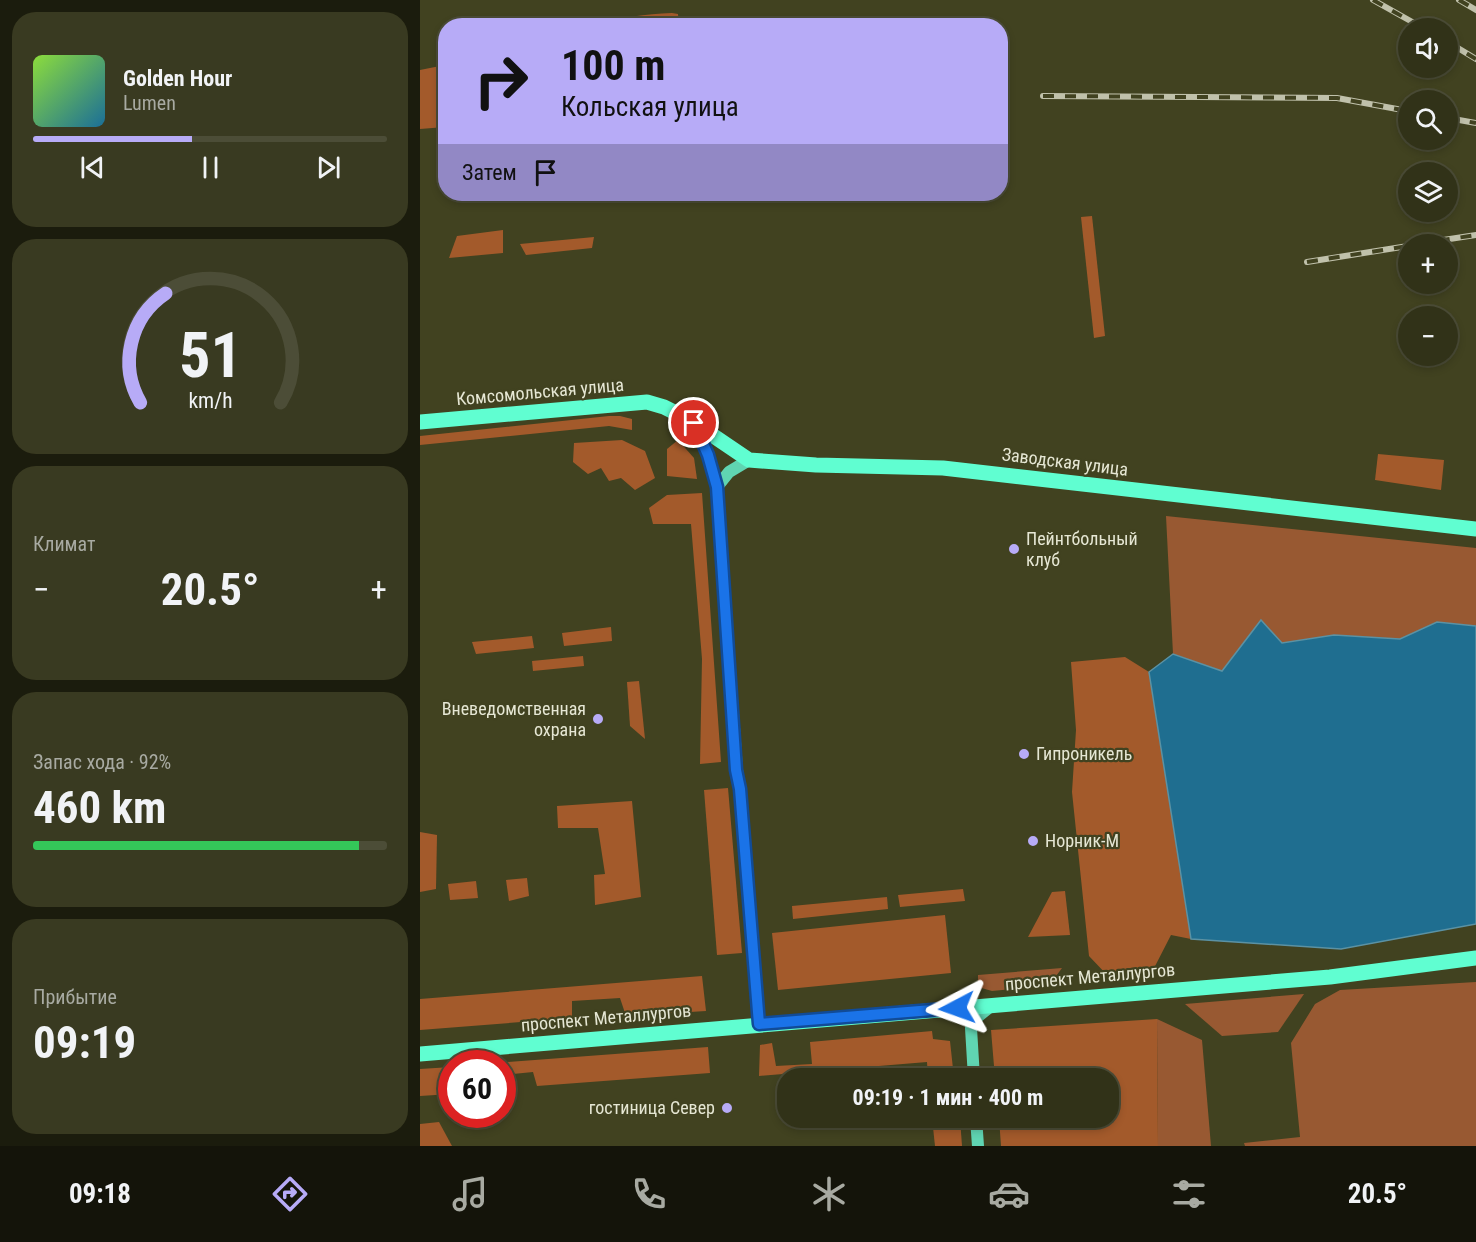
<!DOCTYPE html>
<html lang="ru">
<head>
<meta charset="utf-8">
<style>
  body { margin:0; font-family:"Roboto Condensed",sans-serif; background:#393a21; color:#f1f3f6; height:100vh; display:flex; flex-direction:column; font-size:22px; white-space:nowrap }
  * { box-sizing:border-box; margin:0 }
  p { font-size:20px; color:#a8aaa2 }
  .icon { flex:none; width:33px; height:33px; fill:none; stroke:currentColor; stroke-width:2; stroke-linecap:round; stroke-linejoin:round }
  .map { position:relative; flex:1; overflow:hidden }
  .details { display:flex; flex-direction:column; gap:12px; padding:12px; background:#1b1c0d; width:420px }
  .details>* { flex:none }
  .top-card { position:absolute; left:18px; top:18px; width:570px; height:183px; border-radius:24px; box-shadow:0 3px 9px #0003,0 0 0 2px #4c4d37; background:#b7abf7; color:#111; overflow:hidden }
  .controls { position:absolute; left:978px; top:18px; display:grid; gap:12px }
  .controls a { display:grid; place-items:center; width:60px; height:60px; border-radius:50%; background:#313218; box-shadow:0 3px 9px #0003,0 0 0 2px #4c4d37; font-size:30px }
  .speed { position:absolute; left:18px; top:1050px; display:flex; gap:12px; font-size:30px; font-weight:700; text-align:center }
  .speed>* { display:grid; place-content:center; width:78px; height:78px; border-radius:50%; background:#313218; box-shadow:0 3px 9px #0003,0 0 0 2px #4c4d37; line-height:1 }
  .speed .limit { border:9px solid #d22; background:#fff; color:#111 }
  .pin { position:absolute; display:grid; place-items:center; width:51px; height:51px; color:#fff; margin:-26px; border:3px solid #fff; border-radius:50%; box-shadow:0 2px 6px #0007 }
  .me { position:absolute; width:66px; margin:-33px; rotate:266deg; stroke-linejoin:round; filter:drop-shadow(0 0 4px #0008) }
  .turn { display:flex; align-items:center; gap:21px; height:126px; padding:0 24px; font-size:27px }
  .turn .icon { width:78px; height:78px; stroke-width:2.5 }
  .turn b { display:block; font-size:42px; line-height:51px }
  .then { display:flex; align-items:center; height:57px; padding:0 24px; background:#0003; gap:12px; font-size:22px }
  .big { font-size:45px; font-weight:700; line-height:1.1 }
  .details .widget { flex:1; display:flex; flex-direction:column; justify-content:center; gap:9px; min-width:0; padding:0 21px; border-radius:24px; background:#393a21 }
  .details .dial { align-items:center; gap:0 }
  .dial svg { height:156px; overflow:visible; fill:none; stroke:#4c4d37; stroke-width:7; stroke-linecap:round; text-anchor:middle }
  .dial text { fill:#f1f3f6; stroke:none }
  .song { display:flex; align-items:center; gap:18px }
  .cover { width:72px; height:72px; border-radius:9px; background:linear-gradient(135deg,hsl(90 70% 55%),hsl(200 70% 35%)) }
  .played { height:6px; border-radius:3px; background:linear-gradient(90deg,#b7abf7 45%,#4c4d37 45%) }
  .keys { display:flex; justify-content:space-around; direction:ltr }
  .heat { display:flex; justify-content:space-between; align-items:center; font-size:33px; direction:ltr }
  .charge { height:9px; border-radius:4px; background:linear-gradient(90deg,#34c759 92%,#4c4d37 0) }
  .trip { position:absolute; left:357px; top:1068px; width:342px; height:60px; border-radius:24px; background:#313218; box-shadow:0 3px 9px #0003,0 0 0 2px #4c4d37; font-weight:700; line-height:60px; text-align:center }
  .tabs { display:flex; height:96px; justify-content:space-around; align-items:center; background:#14140a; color:#a8aaa2 }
  .tabs .icon { width:42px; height:42px }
  .tabs .on { color:#b7abf7 }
  .tabs b { font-size:27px; color:#f1f3f6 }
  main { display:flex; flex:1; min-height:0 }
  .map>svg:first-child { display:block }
</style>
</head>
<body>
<main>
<section class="details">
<div class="widget">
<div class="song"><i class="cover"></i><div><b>Golden Hour</b><p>Lumen</p></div></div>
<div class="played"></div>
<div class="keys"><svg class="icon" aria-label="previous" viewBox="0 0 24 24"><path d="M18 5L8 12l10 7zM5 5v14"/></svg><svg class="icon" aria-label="pause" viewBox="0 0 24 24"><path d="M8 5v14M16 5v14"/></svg><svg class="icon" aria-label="next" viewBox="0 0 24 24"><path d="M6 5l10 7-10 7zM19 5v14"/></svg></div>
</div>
<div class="widget dial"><svg viewBox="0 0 100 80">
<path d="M14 69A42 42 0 1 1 86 69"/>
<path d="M14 69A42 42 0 0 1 27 13" stroke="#b7abf7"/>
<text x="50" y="56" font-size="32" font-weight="700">51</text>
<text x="50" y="72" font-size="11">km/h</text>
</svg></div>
<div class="widget"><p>Климат</p>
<div class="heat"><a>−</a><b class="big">20.5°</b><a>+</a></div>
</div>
<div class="widget"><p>Запас хода · 92%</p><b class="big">460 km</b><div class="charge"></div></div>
<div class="widget"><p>Прибытие</p><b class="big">09:19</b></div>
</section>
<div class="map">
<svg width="1056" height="1146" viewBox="0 0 1056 1146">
  <rect width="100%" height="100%" fill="#414220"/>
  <g fill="#985932">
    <polygon points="746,516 1056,548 1056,626 1017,622 980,639 914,635 862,643 802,671 753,654"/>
    <polygon points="642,968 631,983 625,986 572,991 558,987 558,975"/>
    <polygon points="1056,982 1056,1146 825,1146 824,1143 880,1137 871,1043 895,1004 920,990"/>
    <polygon points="884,994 858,1032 802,1036 765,1004"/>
    <polygon points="737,1019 782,1040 791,1146 738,1146"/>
  </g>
  <g fill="#a35a2b">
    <path d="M 252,13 L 258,14 L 259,25 L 175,25 C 201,17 225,14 252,13 Z"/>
    <polygon points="25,65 25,127 0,129 0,70"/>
    <polygon points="672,216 685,336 674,338 661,217"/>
    <polygon points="83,230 83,253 29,258 37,236"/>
    <polygon points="174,237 172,248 106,255 100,244"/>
    <polygon points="189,416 200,416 212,419 212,430 189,426 0,445 0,436"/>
    <polygon points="202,440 225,451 235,478 215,490 201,478 189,481 181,468 168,474 153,462 154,443"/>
    <polygon points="258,440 274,458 277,479 247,476 247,449"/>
    <polygon points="958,454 1024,460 1021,490 955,480"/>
    <polygon points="282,493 301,762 280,764 282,659 271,524 233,524 229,508 247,495"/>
    <polygon points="191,627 192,641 144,646 142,633"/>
    <polygon points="112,636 114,648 56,654 52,642"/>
    <polygon points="163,656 164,666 113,671 112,661"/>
    <polygon points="705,657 729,672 771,939 751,935 731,974 688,976 669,956 652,792 656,730 651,662"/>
    <polygon points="219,681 225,739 210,726 207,682"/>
    <polygon points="308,788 322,953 297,955 284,790"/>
    <polygon points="212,801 221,897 175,905 174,875 185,874 178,828 138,828 137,806"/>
    <polygon points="0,832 17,835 16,889 0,892"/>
    <polygon points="107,878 109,896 89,901 86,880"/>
    <polygon points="56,881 58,898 30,900 28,884"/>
    <polygon points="543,889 545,901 480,907 478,895"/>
    <polygon points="645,891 650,935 608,937 632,892"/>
    <polygon points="467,897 468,909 373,919 372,906"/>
    <polygon points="525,915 531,973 358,990 352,933"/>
    <polygon points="282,976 286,1011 206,1016 200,998 152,1001 152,1018 0,1030 0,999"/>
    <polygon points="737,1019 738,1146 581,1146 579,1118 688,1118 688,1078 575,1078 571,1030"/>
    <polygon points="512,1031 513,1039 530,1041 534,1078 508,1078 507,1062 339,1076 340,1045 352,1043 356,1066 392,1064 390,1042"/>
    <polygon points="288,1047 290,1073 117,1086 113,1072 83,1075 82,1064 75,1063"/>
    <polygon points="31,1067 31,1094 0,1096 0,1069"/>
    <polygon points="512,1118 540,1118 542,1146 515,1146"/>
    <polygon points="19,1122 32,1146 0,1146 0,1124"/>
  </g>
  <polygon fill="#1f6e90" stroke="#5b92a4" stroke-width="1.5" points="841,620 862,643 914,635 980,639 1017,622 1056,626 1056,924 921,949 771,939 729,672 753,654 802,671"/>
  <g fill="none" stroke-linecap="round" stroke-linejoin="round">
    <g stroke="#60d5b2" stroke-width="12">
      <polyline points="275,423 288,455 297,487 317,770 320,789 339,1024"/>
      <polyline points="297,487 309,472 329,460"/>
      <polyline points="554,1078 551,1028 555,1019 571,1006"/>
      <polyline points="556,1118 558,1146"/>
    </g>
    <g stroke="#60fed1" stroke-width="15">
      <polyline points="0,422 227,402 244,407 270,420 329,460 396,465 523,468 1056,529"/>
      <polyline points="0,1054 910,977 1056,958"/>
    </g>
    <g stroke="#c0c1ab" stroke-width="6">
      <g id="rail">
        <polyline points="953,0 1003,28"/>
        <polyline points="1039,0 1056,10"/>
        <polyline points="1028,42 1056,59"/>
        <polyline points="623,96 917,98 988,111"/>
        <polyline points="1028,118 1056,123"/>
        <polyline points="997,244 1056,235"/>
        <polyline points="887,262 988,246"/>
      </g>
    </g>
    <use href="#rail" stroke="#414220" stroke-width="4" stroke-dasharray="11" stroke-linecap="butt"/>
  </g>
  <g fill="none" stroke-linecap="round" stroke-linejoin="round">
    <g stroke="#114b97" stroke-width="15">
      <polyline id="route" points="274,423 288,455 297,487 316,770 320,789 339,1024 537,1008"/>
    </g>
    <use href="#route" stroke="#1a73e8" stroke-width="10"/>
  </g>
  <g fill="#b7abf7" stroke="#414220" stroke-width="2">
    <circle cx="594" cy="549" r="6"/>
    <circle cx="178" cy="719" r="6"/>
    <circle cx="604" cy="754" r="6"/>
    <circle cx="613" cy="841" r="6"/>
    <circle cx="307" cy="1108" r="6"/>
  </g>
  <g text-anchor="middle" stroke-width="4.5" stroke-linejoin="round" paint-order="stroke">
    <g font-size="18" fill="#e6e7d4" stroke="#414220">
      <text transform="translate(120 392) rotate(-5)" y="6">Комсомольская улица</text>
      <text transform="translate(645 462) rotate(7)" y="6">Заводская улица</text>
      <text transform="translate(670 977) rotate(-5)" y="6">проспект Металлургов</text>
      <text transform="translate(186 1018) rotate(-5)" y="6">проспект Металлургов</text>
    </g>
    <g font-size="18" fill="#e6e7d4" stroke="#414220" text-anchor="start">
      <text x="606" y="545">Пейнтбольный<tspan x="606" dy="21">клуб</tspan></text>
      <text x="166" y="715" text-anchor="end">Вневедомственная<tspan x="166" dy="21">охрана</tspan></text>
      <text x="616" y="760">Гипроникель</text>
      <text x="625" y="847">Норник-М</text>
      <text x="295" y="1114" text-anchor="end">гостиница Север</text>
    </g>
  </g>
</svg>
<div class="controls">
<a><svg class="icon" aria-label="sound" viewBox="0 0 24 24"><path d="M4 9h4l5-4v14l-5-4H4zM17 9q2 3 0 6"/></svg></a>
<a><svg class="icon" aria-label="search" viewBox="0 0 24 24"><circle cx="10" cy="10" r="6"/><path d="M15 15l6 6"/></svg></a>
<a><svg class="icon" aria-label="layers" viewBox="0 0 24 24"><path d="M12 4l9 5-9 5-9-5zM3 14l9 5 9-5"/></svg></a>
<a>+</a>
<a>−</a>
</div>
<div class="speed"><div class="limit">60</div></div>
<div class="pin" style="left:274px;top:423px;background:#d93025"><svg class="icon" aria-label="arrive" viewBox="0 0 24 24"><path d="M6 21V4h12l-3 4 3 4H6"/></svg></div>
<svg class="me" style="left:537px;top:1008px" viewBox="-20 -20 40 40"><path d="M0-17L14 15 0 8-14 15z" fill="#1a73e8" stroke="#fff" stroke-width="4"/></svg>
<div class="trip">09:19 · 1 мин · 400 m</div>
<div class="top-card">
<div class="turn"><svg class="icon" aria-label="right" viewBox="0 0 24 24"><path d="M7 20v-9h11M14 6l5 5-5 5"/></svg><div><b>100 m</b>Кольская улица</div></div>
<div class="then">Затем<svg class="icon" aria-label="arrive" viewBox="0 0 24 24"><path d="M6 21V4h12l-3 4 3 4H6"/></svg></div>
</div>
</div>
</main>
<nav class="tabs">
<b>09:18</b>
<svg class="icon on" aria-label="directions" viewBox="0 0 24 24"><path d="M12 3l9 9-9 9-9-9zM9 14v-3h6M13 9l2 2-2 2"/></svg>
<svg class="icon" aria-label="music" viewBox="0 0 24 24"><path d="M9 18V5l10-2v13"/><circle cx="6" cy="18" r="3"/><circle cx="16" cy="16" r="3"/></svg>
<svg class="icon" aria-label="phone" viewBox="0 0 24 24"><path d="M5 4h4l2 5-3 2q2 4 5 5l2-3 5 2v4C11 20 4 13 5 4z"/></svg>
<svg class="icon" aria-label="climate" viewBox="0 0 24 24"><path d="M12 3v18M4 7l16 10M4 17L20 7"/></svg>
<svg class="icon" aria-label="car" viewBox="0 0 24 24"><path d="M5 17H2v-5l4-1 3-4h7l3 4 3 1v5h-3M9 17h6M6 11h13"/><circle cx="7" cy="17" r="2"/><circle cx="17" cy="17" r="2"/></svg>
<svg class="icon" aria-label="filters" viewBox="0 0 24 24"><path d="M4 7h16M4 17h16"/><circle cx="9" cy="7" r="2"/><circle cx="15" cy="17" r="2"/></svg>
<b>20.5°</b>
</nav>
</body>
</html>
